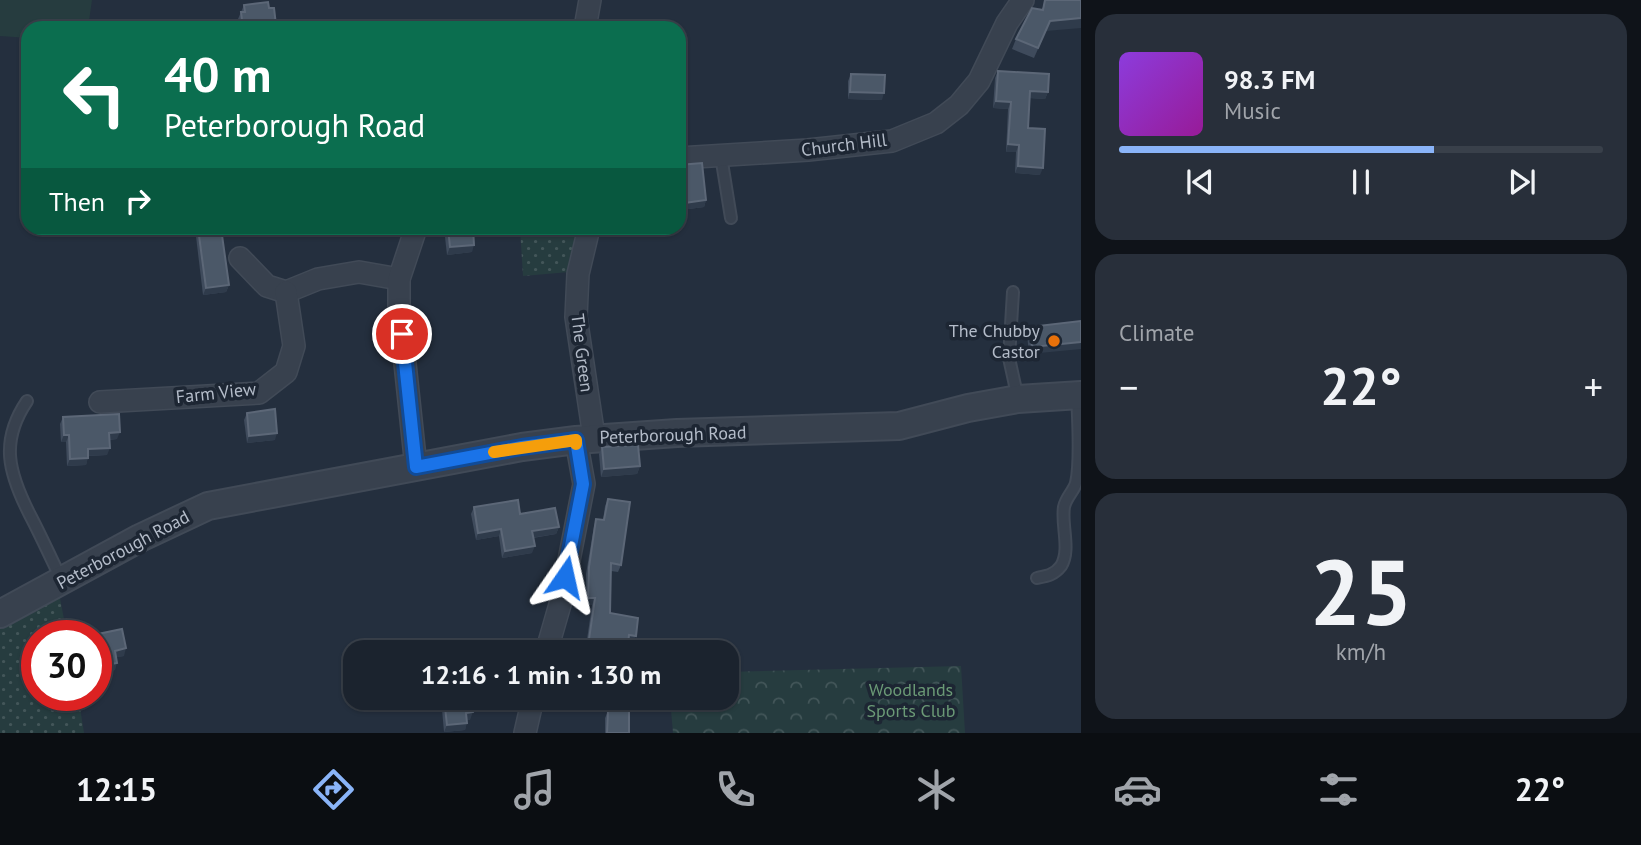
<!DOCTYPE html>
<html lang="en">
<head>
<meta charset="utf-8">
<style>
  body { margin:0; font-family:"PT Sans",sans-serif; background:#282f3a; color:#f1f3f6; height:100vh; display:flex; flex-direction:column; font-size:26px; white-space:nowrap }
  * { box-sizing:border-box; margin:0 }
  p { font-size:23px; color:#a0a4aa }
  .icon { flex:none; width:38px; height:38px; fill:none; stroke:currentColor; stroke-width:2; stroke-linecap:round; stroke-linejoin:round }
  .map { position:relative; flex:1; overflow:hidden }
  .details { display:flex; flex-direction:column; gap:14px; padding:14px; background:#0f1319; width:560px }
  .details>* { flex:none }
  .banner { position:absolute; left:21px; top:21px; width:665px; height:214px; border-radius:21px; box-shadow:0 2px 5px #0004,0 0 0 2px #39404a; background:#0b6e4f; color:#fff; overflow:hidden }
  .speed { position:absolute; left:21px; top:620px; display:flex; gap:14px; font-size:35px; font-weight:700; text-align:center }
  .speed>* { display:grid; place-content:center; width:91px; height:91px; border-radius:50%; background:#1b232e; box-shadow:0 2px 5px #0004,0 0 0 2px #39404a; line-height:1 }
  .speed .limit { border:10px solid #d22; background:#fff; color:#111 }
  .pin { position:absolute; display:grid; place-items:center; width:60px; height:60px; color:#fff; margin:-30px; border:4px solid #fff; border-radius:50%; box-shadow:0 2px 7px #0007 }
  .me { position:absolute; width:77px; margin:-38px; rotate:11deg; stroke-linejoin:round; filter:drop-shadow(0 0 5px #0008) }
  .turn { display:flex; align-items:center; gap:24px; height:147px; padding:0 28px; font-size:32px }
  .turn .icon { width:91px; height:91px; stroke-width:2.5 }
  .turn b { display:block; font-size:49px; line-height:60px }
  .then { display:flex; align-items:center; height:66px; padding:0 28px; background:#0003; gap:14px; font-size:26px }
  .big { font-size:52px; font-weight:700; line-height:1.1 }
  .details .tile { flex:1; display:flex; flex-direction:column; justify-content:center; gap:10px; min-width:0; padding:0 24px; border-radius:21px; background:#282f3a }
  .details .dial { align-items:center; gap:0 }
  .dial b { font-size:91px; line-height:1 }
  .song { display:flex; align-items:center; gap:21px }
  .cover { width:84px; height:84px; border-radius:10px; background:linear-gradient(135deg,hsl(270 70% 55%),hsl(300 70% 35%)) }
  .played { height:7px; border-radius:4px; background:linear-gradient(90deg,#8ab4f8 65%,#39404a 65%) }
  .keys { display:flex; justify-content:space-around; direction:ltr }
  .heat { display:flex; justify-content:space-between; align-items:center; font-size:38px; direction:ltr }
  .trip { position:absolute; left:343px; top:640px; width:396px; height:70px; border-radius:21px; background:#1b232e; box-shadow:0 2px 5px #0004,0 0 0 2px #39404a; font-weight:700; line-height:70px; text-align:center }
  .tabs { display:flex; height:112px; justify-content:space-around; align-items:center; background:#0b0e12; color:#a0a4aa }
  .tabs .icon { width:49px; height:49px }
  .tabs .current { color:#8ab4f8 }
  .tabs b { font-size:32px; color:#f1f3f6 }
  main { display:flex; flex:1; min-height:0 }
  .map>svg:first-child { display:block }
</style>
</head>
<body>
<main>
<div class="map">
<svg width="1081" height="733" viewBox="0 0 1081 733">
  <defs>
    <pattern id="grass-dots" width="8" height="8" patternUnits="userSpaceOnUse" patternTransform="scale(1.75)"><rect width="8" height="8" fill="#263c3f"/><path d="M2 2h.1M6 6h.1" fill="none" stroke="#435659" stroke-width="1.8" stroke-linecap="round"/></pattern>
    <pattern id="park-crowns" width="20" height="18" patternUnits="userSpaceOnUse" patternTransform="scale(1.75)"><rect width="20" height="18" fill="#263c3f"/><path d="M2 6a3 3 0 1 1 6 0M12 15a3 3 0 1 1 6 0" fill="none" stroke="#435659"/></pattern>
  </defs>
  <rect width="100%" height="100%" fill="#242f3e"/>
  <g fill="url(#grass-dots)">
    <polygon points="520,228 579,228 569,272 523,276"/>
    <polygon points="59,593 67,635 37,635 37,695 78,695 84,733 0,733 0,627 43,605"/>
  </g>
  <polygon fill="url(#park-crowns)" points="961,666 965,733 673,733 670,698 726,698 726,672"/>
  <polygon fill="#263c3f" points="0,0 92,0 88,28 28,28 28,38 0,36"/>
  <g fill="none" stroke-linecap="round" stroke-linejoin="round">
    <g stroke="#414a57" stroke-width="14">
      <g id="service">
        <polyline points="721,156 731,218"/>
        <polyline points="1013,292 1009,358 1018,399"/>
        <path d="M 27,401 C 0,441 8,472 30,515 C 41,536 51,558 61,579"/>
        <path d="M 1037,578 C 1047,576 1054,575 1061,566 C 1071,550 1061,525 1064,507 C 1066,497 1074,491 1076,483 C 1081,462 1078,417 1077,395"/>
      </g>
    </g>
    <g stroke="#414a57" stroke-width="24">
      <g id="minor">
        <polyline points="585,28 590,0"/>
        <polyline points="679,158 808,150 892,141 936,123 959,105 979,81 1007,23 1023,0"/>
        <polyline points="589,228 578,274 576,317 594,437"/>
        <polyline points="240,258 267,286 286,292 318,279 359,272 399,279"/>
        <polyline points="100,402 259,393 286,372 294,346 286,292"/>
        <polyline points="416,467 399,307 399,279 416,228"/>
        <polyline points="546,653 561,601 584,484 576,440"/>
        <polyline points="525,733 533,698"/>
      </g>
    </g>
    <g stroke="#414a57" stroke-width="30">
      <polyline id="tertiary" points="0,614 140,538 208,506 522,447 576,440 677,433 899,426 968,408 1018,399 1081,395"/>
    </g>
    <use href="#service" stroke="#38414e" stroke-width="10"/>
    <use href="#minor" stroke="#38414e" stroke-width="21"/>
    <use href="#tertiary" stroke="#38414e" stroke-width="26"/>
  </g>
  <g fill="#3f4b5c">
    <polygon points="1045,0 1046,31 1034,58 1012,49 1016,39 1042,10"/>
    <polygon points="244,5 269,8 276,25 275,28 240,28 238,19"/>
    <polygon points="998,71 1048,92 1045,99 1030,98 1028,128 1040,175 1015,173 1016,152 1006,152 1008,109 993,108 995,78"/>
    <polygon points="851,74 882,100 848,99 848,81"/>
    <polygon points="679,165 706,200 704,207 681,210 679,196"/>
    <polygon points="195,228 221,228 229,285 226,292 203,295"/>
    <polygon points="444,228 473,228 472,252 447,255"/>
    <polygon points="611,228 630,228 629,231"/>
    <polygon points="1081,321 1029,354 1027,334 1029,327"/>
    <polygon points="247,413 275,440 247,443 244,420"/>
    <polygon points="63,417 117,439 109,440 107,455 88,456 86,465 67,466 66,442 61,442 60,424"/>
    <polygon points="602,447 640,466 637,474 601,477 599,454"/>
    <polygon points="608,499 621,565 618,572 611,571 610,613 633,643 628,642 627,653 585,653 592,605 586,605 586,574 594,526 596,519 603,520 605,506"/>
    <polygon points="474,507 520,514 559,527 556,534 533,538 532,553 502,558 499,536 476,540 471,514"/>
    <polygon points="96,635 124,656 116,657 115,670 97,673 96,669"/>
    <polygon points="441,698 471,698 470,720 467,720 465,730 444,732"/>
    <polygon points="608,711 629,733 605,733 605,718"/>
  </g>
  <g fill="#2f3b4b">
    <polygon points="1081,18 1081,28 1046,31 1034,58 1050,21"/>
    <polygon points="276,25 275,28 258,28"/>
    <polygon points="1030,91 1048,92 1045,99 1028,98"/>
    <polygon points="850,92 884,93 882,100 848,99"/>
    <polygon points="996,101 1011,102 1008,109 993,108"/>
    <polygon points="1008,144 1019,145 1016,152 1006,152"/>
    <polygon points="1018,166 1043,168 1040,175 1015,173"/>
    <polygon points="706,200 704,207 681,210 684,203"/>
    <polygon points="474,245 472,252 447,255 450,247"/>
    <polygon points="229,285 226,292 203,295 206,288"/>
    <polygon points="1081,342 1081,349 1029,354 1032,347"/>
    <polygon points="120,432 117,439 107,440 109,433"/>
    <polygon points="277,433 275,440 247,443 249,436"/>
    <polygon points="64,435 69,435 66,442 61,442"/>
    <polygon points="110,448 107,455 85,456 88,449"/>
    <polygon points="88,458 86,465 67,466 70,459"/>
    <polygon points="640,466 637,474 601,477 604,469"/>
    <polygon points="559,527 556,534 530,538 532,531"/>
    <polygon points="501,529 499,536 476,540 478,533"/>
    <polygon points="535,546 532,553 502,558 505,551"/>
    <polygon points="588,598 595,598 592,605 586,605"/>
    <polygon points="629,635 636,636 633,643 627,642"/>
    <polygon points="126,648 124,656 112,658 115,651"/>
    <polygon points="117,663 115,670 97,673 100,666"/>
    <polygon points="473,712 470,720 464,720 466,713"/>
    <polygon points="467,723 465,730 444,732 447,725"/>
  </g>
  <g fill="#4b5868" stroke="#5c6777" stroke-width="2">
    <polygon points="1045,0 1081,0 1081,18 1050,21 1038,48 1016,39 1032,8 1043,10"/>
    <polygon points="268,2 269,8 274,8 276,25 258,28 243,28 241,12 245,12 244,5"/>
    <polygon points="998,71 1049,74 1048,92 1030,91 1028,128 1045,129 1043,168 1018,166 1019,145 1008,144 1011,102 996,101"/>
    <polygon points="851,74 885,75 884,93 850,92"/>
    <polygon points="702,163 706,200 684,203 682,188 679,189 679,165"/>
    <polygon points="198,228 221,228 229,285 206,288"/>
    <polygon points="448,228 473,228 474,245 450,247"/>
    <polygon points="1081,321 1081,342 1032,347 1029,327"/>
    <polygon points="275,409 277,433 249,436 247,413"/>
    <polygon points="119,414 120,432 109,433 110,448 88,449 88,458 70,459 69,435 64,435 63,417"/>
    <polygon points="638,445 640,466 604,469 602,447"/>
    <polygon points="608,499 630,502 621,565 611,563 610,613 638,618 636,636 629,635 627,653 587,653 595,598 588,598 589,567 596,519 604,520"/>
    <polygon points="518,500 520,514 555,508 559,527 532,531 535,546 505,551 501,529 478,533 474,507"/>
    <polygon points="122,629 126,648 115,651 117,663 100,666 96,650 96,635 93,635"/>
    <polygon points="444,698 471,698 473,712 466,713 467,723 447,725"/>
    <polygon points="608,711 629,711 629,733 607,733"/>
  </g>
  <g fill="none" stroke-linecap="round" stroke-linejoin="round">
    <g stroke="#114b97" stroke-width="18">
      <polyline id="route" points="402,334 416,467 522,447 576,440 583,484 565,577"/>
    </g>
    <use href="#route" stroke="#1a73e8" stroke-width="12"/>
    <polyline stroke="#f59e0b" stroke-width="12" points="494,452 576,440 576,444"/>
  </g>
  <circle fill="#e8710a" stroke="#1d2633" stroke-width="2.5" cx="1054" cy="341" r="7"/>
  <g text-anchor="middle" stroke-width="7" stroke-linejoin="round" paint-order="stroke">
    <g font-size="18" fill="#b4bcc9" stroke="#1d2633">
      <text transform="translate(844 145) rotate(-7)" y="6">Church Hill</text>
      <text transform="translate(582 353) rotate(83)" y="6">The Green</text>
      <text transform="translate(216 393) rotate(-6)" y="6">Farm View</text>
      <text transform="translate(673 435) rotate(-2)" y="6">Peterborough Road</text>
      <text transform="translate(123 550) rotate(-28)" y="6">Peterborough Road</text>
    </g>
    <g font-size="18" fill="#b4bcc9" stroke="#1d2633" text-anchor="end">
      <text x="1040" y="337">The Chubby<tspan x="1040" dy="21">Castor</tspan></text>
    </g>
    <g font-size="18" fill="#6b9a76" stroke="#1d2633">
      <text x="911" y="696">Woodlands<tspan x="911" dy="21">Sports Club</tspan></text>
    </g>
  </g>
</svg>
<div class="speed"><div class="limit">30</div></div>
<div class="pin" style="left:402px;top:334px;background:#d93025"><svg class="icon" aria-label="arrive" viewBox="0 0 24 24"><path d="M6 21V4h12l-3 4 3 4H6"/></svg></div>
<svg class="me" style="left:565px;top:577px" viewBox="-20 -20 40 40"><path d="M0-17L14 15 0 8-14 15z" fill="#1a73e8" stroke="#fff" stroke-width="4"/></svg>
<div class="trip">12:16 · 1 min · 130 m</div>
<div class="banner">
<div class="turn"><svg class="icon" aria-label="left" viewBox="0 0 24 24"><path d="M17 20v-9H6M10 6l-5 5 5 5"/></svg><div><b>40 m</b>Peterborough Road</div></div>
<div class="then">Then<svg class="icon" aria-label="right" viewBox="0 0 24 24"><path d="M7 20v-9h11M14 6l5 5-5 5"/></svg></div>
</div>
</div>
<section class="details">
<div class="tile">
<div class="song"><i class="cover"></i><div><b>98.3 FM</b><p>Music</p></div></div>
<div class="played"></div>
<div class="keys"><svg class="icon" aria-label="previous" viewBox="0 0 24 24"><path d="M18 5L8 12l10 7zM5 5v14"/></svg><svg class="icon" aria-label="pause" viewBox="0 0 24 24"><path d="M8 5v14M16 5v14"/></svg><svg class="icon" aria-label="next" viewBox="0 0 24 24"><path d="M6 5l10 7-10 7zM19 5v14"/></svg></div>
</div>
<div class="tile"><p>Climate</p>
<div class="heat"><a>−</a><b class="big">22°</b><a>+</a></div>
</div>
<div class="tile dial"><b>25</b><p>km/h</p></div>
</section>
</main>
<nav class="tabs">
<b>12:15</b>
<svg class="icon current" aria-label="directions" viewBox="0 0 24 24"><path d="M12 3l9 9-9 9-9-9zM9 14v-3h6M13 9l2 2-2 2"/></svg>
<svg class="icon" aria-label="music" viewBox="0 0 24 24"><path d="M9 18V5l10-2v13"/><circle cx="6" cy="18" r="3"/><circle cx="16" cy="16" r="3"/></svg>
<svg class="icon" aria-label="phone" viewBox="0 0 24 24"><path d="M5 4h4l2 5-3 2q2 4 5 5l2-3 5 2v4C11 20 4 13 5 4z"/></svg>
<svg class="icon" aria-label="climate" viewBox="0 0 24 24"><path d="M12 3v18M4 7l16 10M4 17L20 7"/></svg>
<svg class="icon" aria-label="car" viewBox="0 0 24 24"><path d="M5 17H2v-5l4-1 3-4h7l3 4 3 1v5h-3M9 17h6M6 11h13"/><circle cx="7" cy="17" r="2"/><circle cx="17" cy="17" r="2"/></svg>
<svg class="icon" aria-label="filters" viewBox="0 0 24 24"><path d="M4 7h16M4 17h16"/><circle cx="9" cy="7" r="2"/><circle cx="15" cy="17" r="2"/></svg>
<b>22°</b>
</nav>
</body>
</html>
